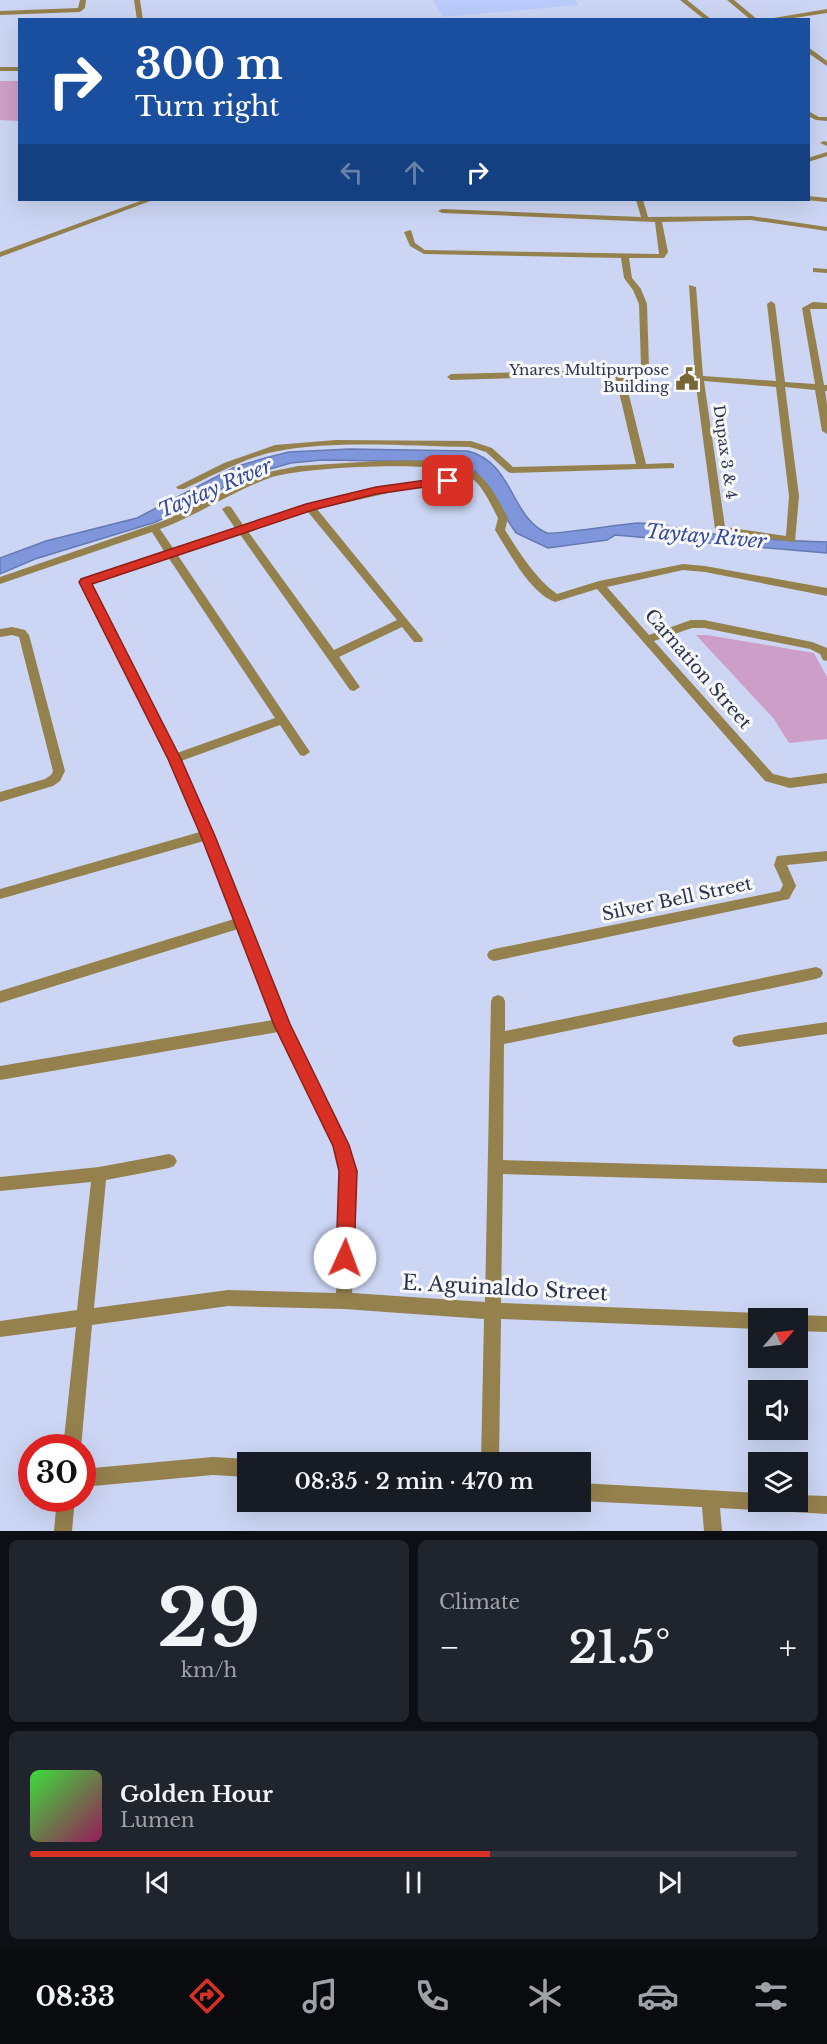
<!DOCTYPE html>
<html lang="en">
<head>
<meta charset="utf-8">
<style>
  body { margin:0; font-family:"Libre Baskerville",serif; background:#20242c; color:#f1f3f6; height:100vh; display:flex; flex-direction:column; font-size:22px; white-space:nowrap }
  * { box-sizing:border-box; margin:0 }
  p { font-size:20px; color:#9ea1a6 }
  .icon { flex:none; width:33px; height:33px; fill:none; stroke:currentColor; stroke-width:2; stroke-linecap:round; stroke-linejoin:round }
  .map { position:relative; height:1531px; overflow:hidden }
  .sheet { display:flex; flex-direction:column; gap:9px; padding:9px; background:#0d0f14; flex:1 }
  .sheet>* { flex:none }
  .top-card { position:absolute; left:18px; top:18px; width:792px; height:183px; border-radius:0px; box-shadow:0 6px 24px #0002; background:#1a4fa0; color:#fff; overflow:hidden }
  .needle { width:39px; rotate:62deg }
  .fabs { position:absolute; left:748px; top:1308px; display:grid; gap:12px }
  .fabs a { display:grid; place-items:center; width:60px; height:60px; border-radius:0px; background:#171b24; box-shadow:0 6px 24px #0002; font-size:30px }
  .speed { position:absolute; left:18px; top:1434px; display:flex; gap:12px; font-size:30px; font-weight:700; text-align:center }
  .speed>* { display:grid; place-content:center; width:78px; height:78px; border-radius:50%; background:#171b24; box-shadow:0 6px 24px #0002; line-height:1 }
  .speed .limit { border:9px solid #d22; background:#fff; color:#111 }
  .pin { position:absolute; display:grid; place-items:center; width:51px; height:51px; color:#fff; margin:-26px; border-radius:12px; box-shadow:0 3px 9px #0006 }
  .me { position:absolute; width:66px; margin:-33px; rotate:2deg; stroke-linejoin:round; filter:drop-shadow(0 0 4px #0008) }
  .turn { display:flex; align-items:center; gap:21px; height:126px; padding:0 18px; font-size:27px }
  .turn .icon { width:78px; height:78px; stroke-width:2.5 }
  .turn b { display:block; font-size:42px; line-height:51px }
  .lanes { display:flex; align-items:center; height:57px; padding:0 18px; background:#0003; justify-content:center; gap:30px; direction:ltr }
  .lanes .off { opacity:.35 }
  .big { font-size:45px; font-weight:600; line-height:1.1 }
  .sheet .card { flex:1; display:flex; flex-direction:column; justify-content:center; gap:9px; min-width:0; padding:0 21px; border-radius:9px; background:#20242c }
  .sheet .dial { align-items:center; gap:0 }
  .dial b { font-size:78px; line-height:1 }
  .song { display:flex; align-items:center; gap:18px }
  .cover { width:72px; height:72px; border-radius:9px; background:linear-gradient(135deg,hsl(120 70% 55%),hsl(330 70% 35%)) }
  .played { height:6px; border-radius:3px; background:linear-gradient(90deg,#d93025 60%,#363941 60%) }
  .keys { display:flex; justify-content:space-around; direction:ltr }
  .heat { display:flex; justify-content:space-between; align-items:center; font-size:33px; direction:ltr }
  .sheet .tiles { flex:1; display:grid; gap:9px; grid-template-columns:1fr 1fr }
  .card:last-child { grid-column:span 2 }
  .trip { position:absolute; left:237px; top:1452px; width:354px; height:60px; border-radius:0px; background:#171b24; box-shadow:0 6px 24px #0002; font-weight:600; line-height:60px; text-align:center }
  .tab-bar { display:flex; height:96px; justify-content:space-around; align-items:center; background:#090b0e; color:#9ea1a6 }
  .tab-bar .icon { width:42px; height:42px }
  .tab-bar .current { color:#d93025 }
  .tab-bar b { font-size:27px; color:#f1f3f6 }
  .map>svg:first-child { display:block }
</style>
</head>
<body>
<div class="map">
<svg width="827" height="1531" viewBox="0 0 827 1531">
  <rect width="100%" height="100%" fill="#ccd6f4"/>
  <polygon fill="#bbccfc" points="433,0 575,0 579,5 443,17"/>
  <g fill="#cd9fc8">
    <polygon points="0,81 19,81 19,121 0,120"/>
    <polygon points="696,635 707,635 814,653 827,677 827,739 789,743 774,719"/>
  </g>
  <path fill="#7f96dc" stroke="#6679b2" stroke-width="1.5" d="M 350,449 L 468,451 C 514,463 510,517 547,533 C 552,535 623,524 637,523 C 659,523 682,530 704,533 C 745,538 786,541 827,542 L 827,553 L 615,535 L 607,540 L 548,548 L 516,533 L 476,472 L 449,462 L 322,460 L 291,463 L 249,475 L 156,522 L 35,559 L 0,574 L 0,558 L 46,541 L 137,518 L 235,467 L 265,458 L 289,452 Z"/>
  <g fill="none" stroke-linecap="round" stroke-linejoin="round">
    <g fill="#95814d" fill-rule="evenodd">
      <polygon points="80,0 86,0 85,8 80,12 0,15 0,11 78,8"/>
      <polygon points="134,0 140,0 143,20 137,20"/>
      <polygon points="680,0 687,0 712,20 705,20"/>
      <polygon points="727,0 734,0 758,20 751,20"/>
      <polygon points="824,141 827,142 827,146 820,143"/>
      <polygon points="827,152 827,156 808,162 808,158"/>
      <polygon points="808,196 827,198 827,202 805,200 808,200"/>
      <path d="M 636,200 L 643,200 L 648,217 L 751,216 L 827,227 L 827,231 L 751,220 L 662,222 L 668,252 L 664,258 L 629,258 L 632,278 L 641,289 L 647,304 L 649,368 L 644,374 L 624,375 L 646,464 L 671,463 L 674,464 L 674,468 L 511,473 L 508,472 L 486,452 L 470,447 C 410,446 336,440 278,451 C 248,456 212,476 184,489 L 178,489 L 176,487 L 224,463 L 275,445 L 336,440 L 471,441 L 492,448 L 513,467 L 636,464 L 615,375 L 451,380 L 447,377 L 451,374 L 639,369 L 641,367 L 639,304 L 633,290 L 624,278 L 621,258 L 424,254 L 410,246 L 404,232 L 411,230 L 415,243 L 425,250 L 659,254 L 655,222 L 442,213 L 438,211 L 442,209 L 641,217 Z"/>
      <polygon points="813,268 827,269 827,273 813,272"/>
      <path d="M 689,285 L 696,287 L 703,376 L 776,381 L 767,304 L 771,301 L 775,304 L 785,382 L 815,384 L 802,308 L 813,302 L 827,303 L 827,309 L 810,309 L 824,385 L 827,385 L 827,391 L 825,391 L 827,404 L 827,434 L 822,431 L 815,390 L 785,387 L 799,496 L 795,542 L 720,532 L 715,529 L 695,378 ZM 704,381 L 776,387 L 789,496 L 786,536 L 725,527 Z"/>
      <path d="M 378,461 C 404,461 459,456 479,475 C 492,486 500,503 508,518 L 505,530 C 520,553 534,577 557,594 L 599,581 L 683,564 L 705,566 L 827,588 L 827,596 L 705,572 L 683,570 L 607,587 L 649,635 L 691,620 L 704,620 L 812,642 L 827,648 L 827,661 L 823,660 L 820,654 L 810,649 L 704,628 L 692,628 L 654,641 L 773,774 L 790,778 L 827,773 L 827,783 L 790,788 L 765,781 L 597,589 L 555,602 C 530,593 509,552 495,530 L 498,518 C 490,503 482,483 466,474 C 440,460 302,467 272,477 C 233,491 198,515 160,529 L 173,548 L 235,528 L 222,509 L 227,506 L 231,507 L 243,525 C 311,503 378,487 448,478 L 453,481 L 448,484 L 402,490 L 317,509 L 423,639 L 422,642 L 414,642 L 402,627 L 339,657 L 360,687 L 354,691 L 350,690 L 239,533 L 177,554 L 310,752 L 304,756 L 300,755 L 280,725 L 181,761 L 214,835 L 289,1024 L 349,1145 L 356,1171 L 352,1293 L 485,1302 L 491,1001 L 493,997 L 498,995 L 503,997 L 505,1001 L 505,1031 L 816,967 L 821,969 L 823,973 L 821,977 L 816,979 L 504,1044 L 503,1160 L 827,1169 L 827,1183 L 503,1174 L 501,1303 L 759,1313 L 765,1315 L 766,1318 L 759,1318 L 759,1329 L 501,1319 L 499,1462 L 481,1462 L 484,1319 L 344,1309 L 228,1306 L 92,1325 L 81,1448 L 63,1448 L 76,1327 L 0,1337 L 0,1321 L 77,1310 L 91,1182 L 0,1191 L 0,1177 L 99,1167 L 169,1154 L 174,1156 L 177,1161 L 174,1166 L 169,1168 L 106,1180 L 94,1308 L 228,1290 L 336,1293 L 340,1171 L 334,1146 L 278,1032 L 0,1080 L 0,1066 L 273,1020 L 238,929 L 0,1003 L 0,991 L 234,919 L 204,841 L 0,899 L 0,889 L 200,832 L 168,759 L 80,582 L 81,580 L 164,551 L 152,532 L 0,584 L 0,577 L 163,521 L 264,473 L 298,466 ZM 308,512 L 397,620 L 334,650 L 247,530 ZM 168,557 L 275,718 L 177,753 L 91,584 Z"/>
      <polygon points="12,627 25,630 29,635 65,771 60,781 53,786 0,802 0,792 45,779 51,775 53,771 19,637 12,635 0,637 0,629"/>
      <polygon points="827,851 827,861 787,865 796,886 789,899 784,900 494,961 489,959 487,955 489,951 494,949 780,891 783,885 774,865 777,856"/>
      <polygon points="827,1022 827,1034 739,1047 734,1045 732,1041 734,1037 739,1035"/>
      <polygon points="798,1315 827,1316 827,1332 798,1331 798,1318 792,1318"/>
      <polygon points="213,1457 248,1459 255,1462 248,1462 248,1477 213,1475 82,1487 82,1469"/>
      <polygon points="580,1483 759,1493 759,1502 798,1502 798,1495 827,1496 827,1514 720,1508 722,1531 704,1531 702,1507 580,1501"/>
      <polygon points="57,1498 75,1498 72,1531 54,1531"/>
    </g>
    <g fill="#95814d" fill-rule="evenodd">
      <polygon points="827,9 827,13 781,20 762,20"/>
      <polygon points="808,47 827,61 827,66 808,53"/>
      <rect x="0" y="67" width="20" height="4"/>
      <polygon points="808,111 819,117 827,117 827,121 816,120 808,116"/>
      <polygon points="143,200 153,200 0,257 0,252"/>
    </g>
  </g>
  <polygon fill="#d93025" stroke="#8d1f18" stroke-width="1.5" points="448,477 452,478 452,483 376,494 313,510 92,584 181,759 215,836 290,1024 349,1145 357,1171 354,1258 352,1264 345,1267 339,1264 336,1258 339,1171 333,1146 274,1025 201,836 168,759 79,582 81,579 306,504 376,487"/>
  <defs>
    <g id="civic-bare" transform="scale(1.8)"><path d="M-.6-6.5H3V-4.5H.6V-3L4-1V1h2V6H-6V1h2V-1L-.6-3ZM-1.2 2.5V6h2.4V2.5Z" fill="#786634" stroke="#f8f8f8" stroke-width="2.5" paint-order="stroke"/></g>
  </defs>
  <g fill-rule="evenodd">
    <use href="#civic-bare" x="687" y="379"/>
  </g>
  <g text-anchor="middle" stroke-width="6" stroke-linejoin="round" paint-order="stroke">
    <g font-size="15" fill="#2a3450" stroke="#f8f8f8" text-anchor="end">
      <text x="669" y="375">Ynares Multipurpose<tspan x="669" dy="17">Building</tspan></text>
    </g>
    <g font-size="15" fill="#2a3450" stroke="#f8f8f8">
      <text transform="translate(725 452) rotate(82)" y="5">Dupax 3 &amp; 4</text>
    </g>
    <g font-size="18" fill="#2a3450" stroke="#f8f8f8">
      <text transform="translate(698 669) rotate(49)" y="6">Carnation Street</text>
      <text transform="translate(677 899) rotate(-12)" y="6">Silver Bell Street</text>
    </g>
    <g font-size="20" font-style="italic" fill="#364b9d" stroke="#f8f8f8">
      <text transform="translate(215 488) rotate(-23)" y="7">Taytay River</text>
      <text transform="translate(706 536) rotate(5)" y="7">Taytay River</text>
    </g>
    <g font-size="21" fill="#2a3450" stroke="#f8f8f8">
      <text transform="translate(505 1288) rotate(3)" y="7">E. Aguinaldo Street</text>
    </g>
  </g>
</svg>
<div class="fabs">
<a><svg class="needle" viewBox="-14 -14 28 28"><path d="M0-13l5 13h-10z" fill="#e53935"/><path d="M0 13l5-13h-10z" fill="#9ea1a6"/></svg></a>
<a><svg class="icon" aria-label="sound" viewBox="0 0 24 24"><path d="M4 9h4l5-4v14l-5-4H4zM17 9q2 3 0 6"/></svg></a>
<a><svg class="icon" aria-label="layers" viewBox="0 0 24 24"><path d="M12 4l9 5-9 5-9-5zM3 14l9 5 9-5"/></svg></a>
</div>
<div class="speed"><div class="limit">30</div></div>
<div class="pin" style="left:448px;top:481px;background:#d93025"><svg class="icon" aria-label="arrive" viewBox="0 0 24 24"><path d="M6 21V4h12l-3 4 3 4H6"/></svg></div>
<svg class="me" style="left:345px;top:1258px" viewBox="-20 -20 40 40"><circle r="19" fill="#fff"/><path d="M0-13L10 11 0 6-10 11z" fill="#d93025"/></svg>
<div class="trip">08:35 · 2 min · 470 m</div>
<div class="top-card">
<div class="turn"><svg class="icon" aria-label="right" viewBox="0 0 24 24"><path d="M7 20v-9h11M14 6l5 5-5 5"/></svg><div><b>300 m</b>Turn right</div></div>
<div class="lanes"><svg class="icon off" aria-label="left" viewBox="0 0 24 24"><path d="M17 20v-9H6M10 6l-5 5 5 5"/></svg><svg class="icon off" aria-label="ahead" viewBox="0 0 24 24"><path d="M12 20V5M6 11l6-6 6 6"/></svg><svg class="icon" aria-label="right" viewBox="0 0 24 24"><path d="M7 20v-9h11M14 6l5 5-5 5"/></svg></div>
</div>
</div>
<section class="sheet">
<div class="tiles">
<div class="card dial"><b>29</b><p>km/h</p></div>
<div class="card"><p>Climate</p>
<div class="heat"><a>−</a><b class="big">21.5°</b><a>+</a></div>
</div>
<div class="card">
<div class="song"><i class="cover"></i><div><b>Golden Hour</b><p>Lumen</p></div></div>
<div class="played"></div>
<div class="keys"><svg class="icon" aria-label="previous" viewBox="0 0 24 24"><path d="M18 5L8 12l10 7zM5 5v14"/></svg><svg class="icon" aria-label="pause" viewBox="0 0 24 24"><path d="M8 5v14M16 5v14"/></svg><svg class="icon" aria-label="next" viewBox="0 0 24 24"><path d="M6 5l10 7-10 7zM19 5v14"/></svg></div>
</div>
</div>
</section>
<nav class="tab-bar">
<b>08:33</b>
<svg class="icon current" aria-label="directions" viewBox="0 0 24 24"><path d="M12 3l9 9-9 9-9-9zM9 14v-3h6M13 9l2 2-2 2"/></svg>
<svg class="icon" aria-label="music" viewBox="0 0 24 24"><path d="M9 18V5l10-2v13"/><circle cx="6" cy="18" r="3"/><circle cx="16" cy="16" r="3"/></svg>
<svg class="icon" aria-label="phone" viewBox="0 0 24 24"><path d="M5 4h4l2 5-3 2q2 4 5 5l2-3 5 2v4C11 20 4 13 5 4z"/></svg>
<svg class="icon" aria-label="climate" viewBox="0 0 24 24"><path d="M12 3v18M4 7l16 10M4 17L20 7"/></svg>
<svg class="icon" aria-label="car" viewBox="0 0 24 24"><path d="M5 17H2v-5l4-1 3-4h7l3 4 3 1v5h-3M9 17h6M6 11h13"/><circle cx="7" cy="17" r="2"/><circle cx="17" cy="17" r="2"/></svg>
<svg class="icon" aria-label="filters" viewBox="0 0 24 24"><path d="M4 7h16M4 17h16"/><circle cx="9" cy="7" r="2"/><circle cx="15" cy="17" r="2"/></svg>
</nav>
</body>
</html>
